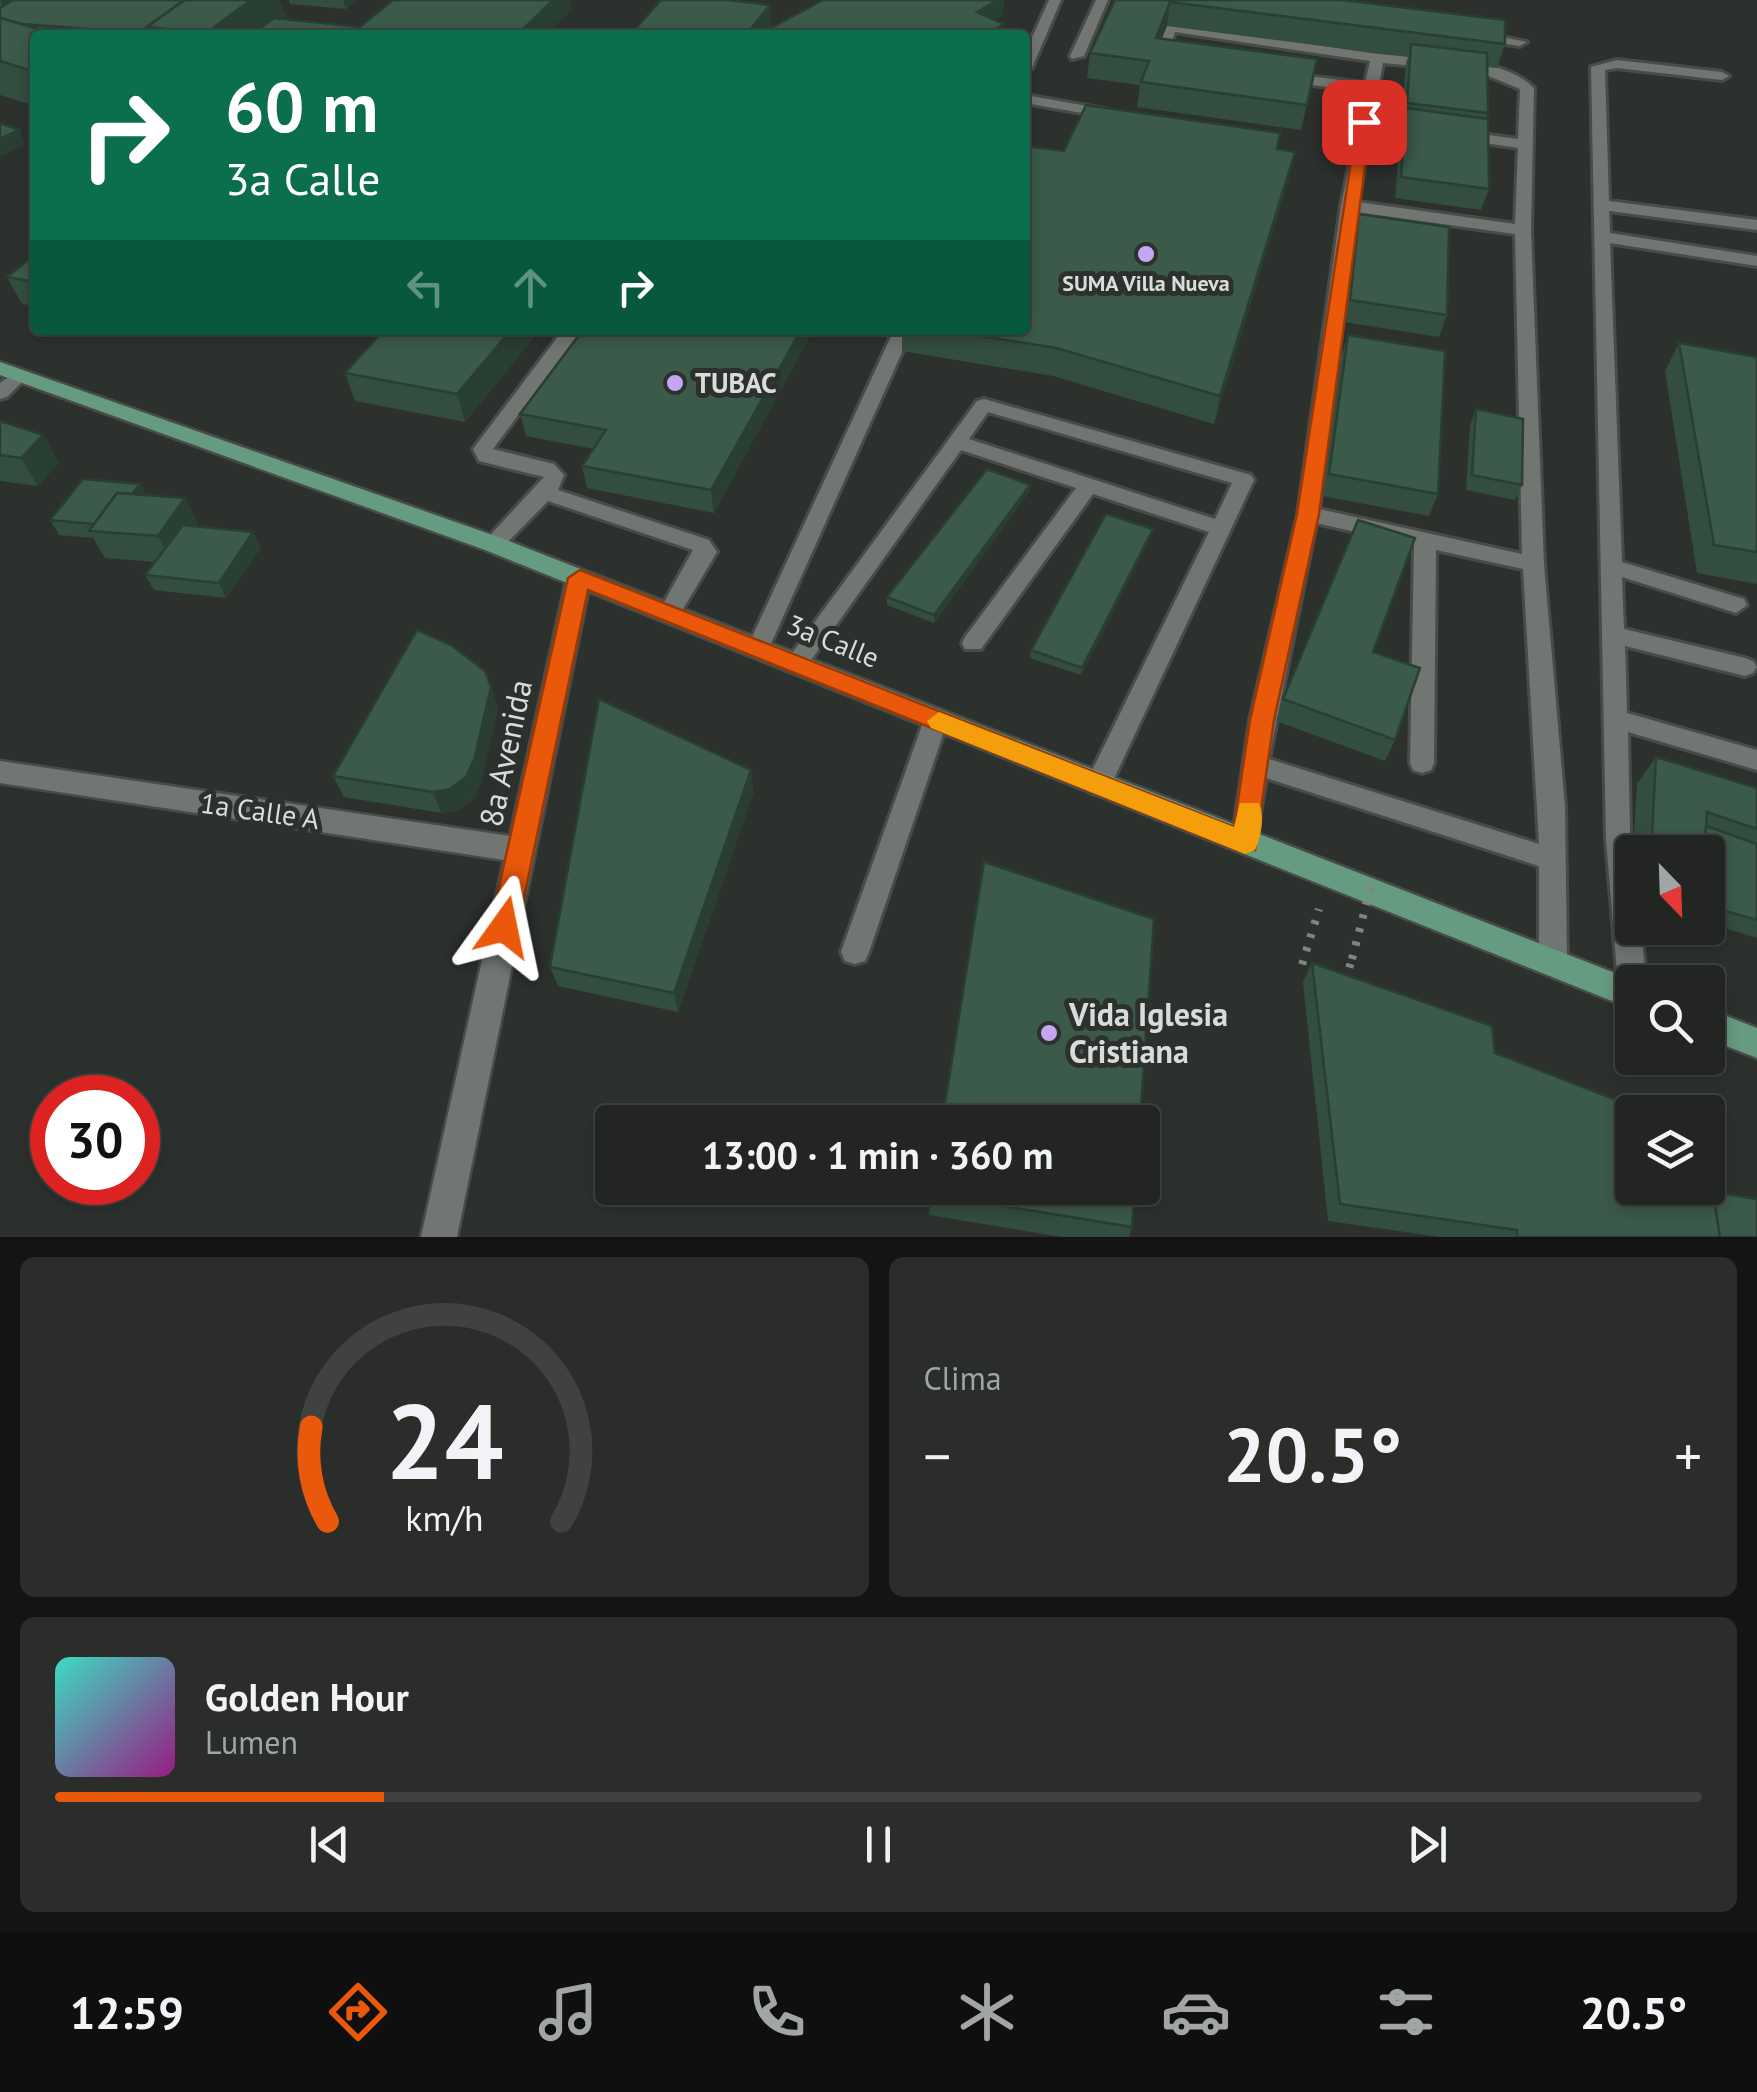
<!DOCTYPE html>
<html lang="es">
<head>
<meta charset="utf-8">
<style>
  body { margin:0; font-family:"PT Sans",sans-serif; background:#2a2d2a; color:#f1f3f6; height:100vh; display:flex; flex-direction:column; font-size:38px; white-space:nowrap }
  * { box-sizing:border-box; margin:0 }
  p { font-size:32px; color:#a2a5a5 }
  .icon { flex:none; width:55px; height:55px; fill:none; stroke:currentColor; stroke-width:2; stroke-linecap:round; stroke-linejoin:round }
  .map { position:relative; height:1237px; overflow:hidden }
  .details { display:flex; flex-direction:column; gap:20px; padding:20px; background:#131413; flex:1 }
  .details>* { flex:none }
  .top-card { position:absolute; left:30px; top:30px; width:1000px; height:305px; border-radius:10px; box-shadow:0 5px 15px #0003,0 0 0 2px #3f4240; background:#0b6e4f; color:#fff; overflow:hidden }
  .needle { width:65px; rotate:157deg }
  .tools { position:absolute; left:1615px; top:835px; display:grid; gap:20px }
  .tools a { display:grid; place-items:center; width:110px; height:110px; border-radius:10px; background:#222522; box-shadow:0 5px 15px #0003,0 0 0 2px #3f4240; font-size:50px }
  .speed { position:absolute; left:30px; top:1075px; display:flex; gap:20px; font-size:50px; font-weight:700; text-align:center }
  .speed>* { display:grid; place-content:center; width:130px; height:130px; border-radius:50%; background:#222522; box-shadow:0 5px 15px #0003,0 0 0 2px #3f4240; line-height:1 }
  .speed .limit { border:15px solid #d22; background:#fff; color:#111 }
  .pin { position:absolute; display:grid; place-items:center; width:85px; height:85px; color:#fff; margin:-42px; border-radius:20px; box-shadow:0 5px 15px #0006 }
  .me { position:absolute; width:110px; margin:-55px; rotate:12deg; stroke-linejoin:round; filter:drop-shadow(0 0 8px #0008) }
  .turn { display:flex; align-items:center; gap:35px; height:210px; padding:0 30px; font-size:45px }
  .turn .icon { width:130px; height:130px; stroke-width:2.5 }
  .turn b { display:block; font-size:70px; line-height:85px }
  .lanes { display:flex; align-items:center; height:95px; padding:0 30px; background:#0003; justify-content:center; gap:50px; direction:ltr }
  .lanes .off { opacity:.35 }
  .big { font-size:75px; font-weight:700; line-height:1.1 }
  .details .tile { flex:1; display:flex; flex-direction:column; justify-content:center; gap:15px; min-width:0; padding:0 35px; border-radius:15px; background:#2a2d2a }
  .details .dial { align-items:center; gap:0 }
  .dial svg { height:260px; overflow:visible; fill:none; stroke:#3f4240; stroke-width:7; stroke-linecap:round; text-anchor:middle }
  .dial text { fill:#f1f3f6; stroke:none }
  .song { display:flex; align-items:center; gap:30px }
  .cover { width:120px; height:120px; border-radius:15px; background:linear-gradient(135deg,hsl(170 70% 55%),hsl(310 70% 35%)) }
  .played { height:10px; border-radius:5px; background:linear-gradient(90deg,#ea580c 20%,#3f4240 20%) }
  .keys { display:flex; justify-content:space-around; direction:ltr }
  .heat { display:flex; justify-content:space-between; align-items:center; font-size:55px; direction:ltr }
  .details .tiles { flex:1; display:grid; gap:20px; grid-template-columns:1fr 1fr }
  .tile:last-child { grid-column:span 2 }
  .trip { position:absolute; left:595px; top:1105px; width:565px; height:100px; border-radius:10px; background:#222522; box-shadow:0 5px 15px #0003,0 0 0 2px #3f4240; font-weight:700; line-height:100px; text-align:center }
  .tabs { display:flex; height:160px; justify-content:space-around; align-items:center; background:#0e0f0e; color:#a2a5a5 }
  .tabs .icon { width:70px; height:70px }
  .tabs .current { color:#ea580c }
  .tabs b { font-size:45px; color:#f1f3f6 }
  .map>svg:first-child { display:block }
</style>
</head>
<body>
<div class="map">
<svg width="1757" height="1237" viewBox="0 0 1757 1237">
  <rect width="100%" height="100%" fill="#2d312e"/>
  <g fill="none" stroke-linecap="round" stroke-linejoin="round">
    <g stroke="#484c49" stroke-width="6">
      <g id="service">
        <polygon points="1049,0 1061,0 1032,68 1025,72 1025,53"/>
        <polygon points="1096,0 1108,0 1084,56 1072,59 1070,56"/>
        <path d="M 1170,23 C 1237,33 1303,43 1370,53 C 1418,60 1498,52 1534,88 L 1531,230 L 1544,564 L 1565,807 L 1567,961 L 1563,970 L 1553,974 L 1543,970 L 1539,961 L 1539,866 L 1266,778 L 1254,850 L 1245,853 L 1236,850 L 1232,842 L 1250,720 L 1298,514 L 1341,206 L 1364,92 L 1283,81 L 1276,77 L 1283,73 L 1365,83 L 1370,61 L 1175,32 L 1166,59 L 1169,62 L 1153,65 L 1163,27 ZM 1383,63 L 1479,72 L 1520,89 L 1518,139 L 1459,131 L 1452,135 L 1459,139 L 1518,148 L 1515,224 L 1358,202 L 1371,127 L 1428,135 L 1435,131 L 1428,127 L 1373,119 ZM 1356,212 L 1515,234 L 1522,554 L 1319,509 ZM 1316,523 L 1414,545 L 1410,763 L 1413,770 L 1422,773 L 1431,770 L 1434,763 L 1436,550 L 1523,569 L 1539,844 L 1269,759 Z"/>
        <polygon points="1476,32 1527,42 1520,46 1471,39 1469,36"/>
        <polygon points="1617,60 1722,72 1729,76 1722,80 1617,68 1605,70 1609,201 1757,220 1757,230 1609,211 1610,233 1757,256 1757,266 1610,243 1622,562 1744,599 1747,605 1736,613 1622,577 1624,629 1745,658 1753,661 1757,667 1753,673 1745,676 1625,646 1627,713 1757,750 1757,770 1628,732 1632,928 1641,928 1646,982 1632,982 1632,996 1622,992 1618,983 1606,840 1591,67"/>
        <polygon points="1025,95 1110,110 1117,114 1110,118 1025,103"/>
        <polygon points="563,330 581,330 493,449 554,464 564,475 558,490 709,540 717,552 677,619 661,619 658,613 693,550 548,501 501,549 493,551 482,544 544,477 479,461 473,449"/>
        <polygon points="894,330 912,330 769,648 766,654 750,654 747,648"/>
        <polygon points="20,369 29,375 7,397 0,399 0,383"/>
        <path d="M 984,399 L 1251,475 L 1254,480 L 1111,785 L 1107,792 L 1098,795 L 1089,792 L 1085,785 L 1209,532 L 1093,494 L 981,649 L 965,649 L 962,643 L 965,637 L 1076,488 L 961,450 L 804,670 L 788,670 L 784,664 L 977,401 ZM 988,412 L 1232,483 L 1215,519 L 969,439 Z"/>
        <polygon points="936,711 945,713 948,720 869,952 865,961 855,964 845,961 841,952 924,720 927,713"/>
      </g>
    </g>
    <g stroke="#484c49" stroke-width="5">
      <polygon id="minor" points="579,568 591,577 457,1237 421,1237 504,860 0,783 0,761 510,836 567,577"/>
    </g>
    <g stroke="#484c49" stroke-width="5">
      <g id="primary">
        <polygon points="0,362 501,538 1638,982 1632,982 1632,1009 485,550 0,375"/>
        <polygon points="1708,1009 1757,1028 1757,1058 1708,1039"/>
      </g>
    </g>
    <g stroke="#818582" stroke-width="8" stroke-dasharray="4 10" stroke-linecap="butt">
      <polyline points="1314,971 1302,965 1319,909"/>
      <polyline points="1345,981 1352,959"/>
    </g>
    <use href="#service" fill="#727673" fill-rule="evenodd"/>
    <use href="#minor" fill="#727673" fill-rule="evenodd"/>
    <use href="#primary" fill="#659b80" fill-rule="evenodd"/>
    <polyline stroke="#818582" stroke-width="8" stroke-dasharray="4 10" stroke-linecap="butt" points="1352,959 1373,878"/>
  </g>
  <g fill="#334d3f">
    <polygon points="0,0 286,19 360,27 572,9 546,35 35,35 35,106 0,95"/>
    <polygon points="289,0 356,0 346,9 290,4"/>
    <polygon points="1115,0 1342,0 1505,44 1497,68 1487,67 1488,113 1486,119 1489,189 1481,210 1395,198 1406,63 1408,57 1167,26 1161,39 1317,59 1301,130 1137,107 1140,85 1087,78 1090,53"/>
    <polygon points="1277,149 1289,178 1214,424 1053,376 902,351 902,330 1025,330 1064,151"/>
    <polygon points="1359,214 1447,315 1439,337 1344,322 1353,235"/>
    <polygon points="35,255 35,306 22,304 7,277"/>
    <polygon points="540,330 465,422 355,401 345,373"/>
    <polygon points="813,330 714,513 587,488 582,466 594,449 526,436 520,414"/>
    <polygon points="1348,335 1438,494 1429,516 1322,496 1341,357"/>
    <polygon points="1679,343 1757,357 1757,584 1697,573 1665,371"/>
    <polygon points="1476,409 1522,485 1515,500 1466,490 1470,425"/>
    <polygon points="0,421 59,462 38,486 0,481"/>
    <polygon points="140,484 146,495 185,498 199,526 253,532 261,548 226,598 154,590 145,575 155,562 105,558 93,538 59,535 50,520"/>
    <polygon points="1030,485 1029,492 934,623 887,605 887,597"/>
    <polygon points="1151,536 1081,675 1030,658 1031,650"/>
    <polygon points="491,687 498,709 481,782 474,798 459,810 441,813 344,797 333,776"/>
    <polygon points="1283,699 1395,740 1385,761 1276,721"/>
    <polygon points="1656,757 1757,788 1757,938 1708,923 1708,852 1633,852 1637,784"/>
    <polygon points="754,791 678,1012 558,986 550,967"/>
    <polygon points="1312,963 1495,1053 1713,1192 1757,1237 1440,1237 1328,1221 1303,982"/>
    <polygon points="932,1188 1132,1227 1129,1237 1062,1237 929,1215"/>
  </g>
  <g fill="#293f33">
    <polygon points="0,0 20,0 4,11"/>
    <polygon points="251,0 280,0 287,20 268,35 207,35 206,33"/>
    <polygon points="343,0 356,0 346,9"/>
    <polygon points="553,0 570,0 572,9 546,35 517,35"/>
    <polygon points="998,0 1004,0 1003,16 976,31 977,12"/>
    <polygon points="1170,2 1167,26 1152,63 1156,38"/>
    <polygon points="770,5 772,29 767,35 746,35"/>
    <polygon points="1004,24 1003,35 985,35"/>
    <polygon points="35,67 35,82 29,70"/>
    <polygon points="19,130 26,144 0,157 0,139"/>
    <polygon points="1295,152 1289,178 1214,424 1220,396"/>
    <polygon points="511,330 540,330 465,422 457,394"/>
    <polygon points="801,330 813,330 714,513 711,490"/>
    <polygon points="43,435 59,462 38,486 21,458"/>
    <polygon points="140,484 148,499 109,525"/>
    <polygon points="1030,485 1029,492 934,623 934,615"/>
    <polygon points="185,498 199,526 173,564 158,536"/>
    <polygon points="1153,529 1151,536 1081,675 1082,668"/>
    <polygon points="253,532 261,548 226,598 219,583"/>
    <polygon points="491,687 498,709 481,782 474,798 459,810 441,813 433,792"/>
    <polygon points="751,770 754,791 678,1012 674,993"/>
  </g>
  <g fill="#3b5a49" stroke="#293f33" stroke-width="2.5">
    <polygon points="13,0 184,0 147,27 147,29 142,33 21,24 0,18 0,8"/>
    <polygon points="185,0 251,0 206,33 147,27"/>
    <polygon points="393,0 553,0 517,35 250,35 274,18 360,27"/>
    <polygon points="661,0 728,0 770,5 746,35 630,35"/>
    <polygon points="823,0 998,0 977,12 1004,24 985,35 758,35"/>
    <polygon points="1115,0 1342,0 1505,20 1505,44 1170,2 1156,38 1317,59 1307,105 1141,82 1149,61 1090,53"/>
    <polygon points="0,18 59,35 35,35 35,67 29,70 0,61"/>
    <polygon points="1411,44 1487,53 1488,113 1407,103"/>
    <polygon points="1086,105 1280,133 1277,149 1295,152 1220,396 1056,348 944,330 1025,330 1025,146 1064,151"/>
    <polygon points="1406,108 1488,119 1489,189 1401,177"/>
    <polygon points="0,123 19,130 0,139"/>
    <polygon points="1359,214 1449,227 1447,315 1350,300"/>
    <polygon points="35,255 35,282 7,277"/>
    <polygon points="384,330 511,330 457,394 345,373"/>
    <polygon points="583,330 801,330 711,490 582,466 606,430 520,414"/>
    <polygon points="1348,335 1445,351 1438,494 1329,474"/>
    <polygon points="1679,343 1757,357 1757,552 1714,545"/>
    <polygon points="1476,409 1523,419 1522,485 1472,475"/>
    <polygon points="0,421 43,435 21,458 0,455"/>
    <polygon points="987,469 1030,485 934,615 887,597"/>
    <polygon points="83,479 140,484 132,494 117,493 94,524 50,520"/>
    <polygon points="117,493 185,498 158,536 89,531"/>
    <polygon points="1106,514 1153,529 1082,668 1031,650"/>
    <polygon points="1358,520 1415,538 1373,652 1420,668 1395,740 1283,699"/>
    <polygon points="183,525 253,532 219,583 145,575"/>
    <polygon points="417,630 451,645 485,671 491,687 474,760 466,777 450,789 433,792 333,776"/>
    <polygon points="599,699 751,770 674,993 550,967"/>
    <polygon points="1656,757 1757,788 1757,829 1707,812 1705,848 1652,836"/>
    <polygon points="1706,826 1757,844 1757,920 1708,906 1708,852 1702,852 1705,848"/>
    <polygon points="984,862 1154,919 1140,1122 942,1122"/>
    <polygon points="1312,963 1492,1026 1495,1053 1647,1112 1632,1112 1632,1188 1708,1188 1708,1153 1720,1237 1517,1237 1517,1230 1340,1204"/>
    <polygon points="932,1188 1135,1188 1132,1227 930,1194"/>
    <polygon points="1713,1192 1757,1199 1757,1237 1720,1237"/>
  </g>
  <polygon fill="#ea580c" stroke="#983908" stroke-width="2.5" points="1364,118 1371,122 1319,514 1274,720 1255,850 1236,850 588,590 518,927 514,936 504,940 494,936 490,927 568,578 580,570 1234,827 1250,720 1297,514 1357,122"/>
  <path fill="#f59e0b" d="M 939,712 L 1234,827 L 1240,803 L 1259,803 C 1265,816 1261,838 1255,850 L 1245,854 L 931,728 L 927,721 Z"/>
  <g fill="#c3a7f2" stroke="#2d312e" stroke-width="4">
    <circle cx="1146" cy="254" r="10"/>
    <circle cx="675" cy="383" r="10"/>
    <circle cx="1049" cy="1033" r="10"/>
  </g>
  <g text-anchor="middle" stroke-width="10" stroke-linejoin="round" paint-order="stroke">
    <g font-size="22" font-weight="bold" fill="#d9dcda" stroke="#2d312e">
      <text x="1146" y="291">SUMA Villa Nueva</text>
    </g>
    <g font-size="28" font-weight="bold" fill="#d9dcda" stroke="#2d312e" text-anchor="start">
      <text x="695" y="393">TUBAC</text>
    </g>
    <g font-size="28" fill="#d9dcda" stroke="#2d312e">
      <text transform="translate(833 641) rotate(22)" y="10">3a Calle</text>
      <text transform="translate(260 811) rotate(8)" y="10">1a Calle A</text>
    </g>
    <g font-size="32" fill="#d9dcda" stroke="#2d312e">
      <text transform="translate(506 753) rotate(-78)" y="11">8a Avenida</text>
    </g>
    <g font-size="32" font-weight="bold" fill="#d9dcda" stroke="#2d312e" text-anchor="start">
      <text x="1069" y="1026">Vida Iglesia<tspan x="1069" dy="37">Cristiana</tspan></text>
    </g>
  </g>
</svg>
<div class="tools">
<a><svg class="needle" viewBox="-14 -14 28 28"><path d="M0-13l5 13h-10z" fill="#e53935"/><path d="M0 13l5-13h-10z" fill="#a2a5a5"/></svg></a>
<a><svg class="icon" aria-label="search" viewBox="0 0 24 24"><circle cx="10" cy="10" r="6"/><path d="M15 15l6 6"/></svg></a>
<a><svg class="icon" aria-label="layers" viewBox="0 0 24 24"><path d="M12 4l9 5-9 5-9-5zM3 14l9 5 9-5"/></svg></a>
</div>
<div class="speed"><div class="limit">30</div></div>
<div class="pin" style="left:1364px;top:122px;background:#d93025"><svg class="icon" aria-label="arrive" viewBox="0 0 24 24"><path d="M6 21V4h12l-3 4 3 4H6"/></svg></div>
<svg class="me" style="left:504px;top:927px" viewBox="-20 -20 40 40"><path d="M0-17L14 15 0 8-14 15z" fill="#ea580c" stroke="#fff" stroke-width="4"/></svg>
<div class="trip">13:00 · 1 min · 360 m</div>
<div class="top-card">
<div class="turn"><svg class="icon" aria-label="right" viewBox="0 0 24 24"><path d="M7 20v-9h11M14 6l5 5-5 5"/></svg><div><b>60 m</b>3a Calle</div></div>
<div class="lanes"><svg class="icon off" aria-label="left" viewBox="0 0 24 24"><path d="M17 20v-9H6M10 6l-5 5 5 5"/></svg><svg class="icon off" aria-label="ahead" viewBox="0 0 24 24"><path d="M12 20V5M6 11l6-6 6 6"/></svg><svg class="icon" aria-label="right" viewBox="0 0 24 24"><path d="M7 20v-9h11M14 6l5 5-5 5"/></svg></div>
</div>
</div>
<section class="details">
<div class="tiles">
<div class="tile dial"><svg viewBox="0 0 100 80">
<path d="M14 69A42 42 0 1 1 86 69"/>
<path d="M14 69A42 42 0 0 1 9 40" stroke="#ea580c"/>
<text x="50" y="56" font-size="32" font-weight="700">24</text>
<text x="50" y="72" font-size="11">km/h</text>
</svg></div>
<div class="tile"><p>Clima</p>
<div class="heat"><a>−</a><b class="big">20.5°</b><a>+</a></div>
</div>
<div class="tile">
<div class="song"><i class="cover"></i><div><b>Golden Hour</b><p>Lumen</p></div></div>
<div class="played"></div>
<div class="keys"><svg class="icon" aria-label="previous" viewBox="0 0 24 24"><path d="M18 5L8 12l10 7zM5 5v14"/></svg><svg class="icon" aria-label="pause" viewBox="0 0 24 24"><path d="M8 5v14M16 5v14"/></svg><svg class="icon" aria-label="next" viewBox="0 0 24 24"><path d="M6 5l10 7-10 7zM19 5v14"/></svg></div>
</div>
</div>
</section>
<nav class="tabs">
<b>12:59</b>
<svg class="icon current" aria-label="directions" viewBox="0 0 24 24"><path d="M12 3l9 9-9 9-9-9zM9 14v-3h6M13 9l2 2-2 2"/></svg>
<svg class="icon" aria-label="music" viewBox="0 0 24 24"><path d="M9 18V5l10-2v13"/><circle cx="6" cy="18" r="3"/><circle cx="16" cy="16" r="3"/></svg>
<svg class="icon" aria-label="phone" viewBox="0 0 24 24"><path d="M5 4h4l2 5-3 2q2 4 5 5l2-3 5 2v4C11 20 4 13 5 4z"/></svg>
<svg class="icon" aria-label="climate" viewBox="0 0 24 24"><path d="M12 3v18M4 7l16 10M4 17L20 7"/></svg>
<svg class="icon" aria-label="car" viewBox="0 0 24 24"><path d="M5 17H2v-5l4-1 3-4h7l3 4 3 1v5h-3M9 17h6M6 11h13"/><circle cx="7" cy="17" r="2"/><circle cx="17" cy="17" r="2"/></svg>
<svg class="icon" aria-label="filters" viewBox="0 0 24 24"><path d="M4 7h16M4 17h16"/><circle cx="9" cy="7" r="2"/><circle cx="15" cy="17" r="2"/></svg>
<b>20.5°</b>
</nav>
</body>
</html>
